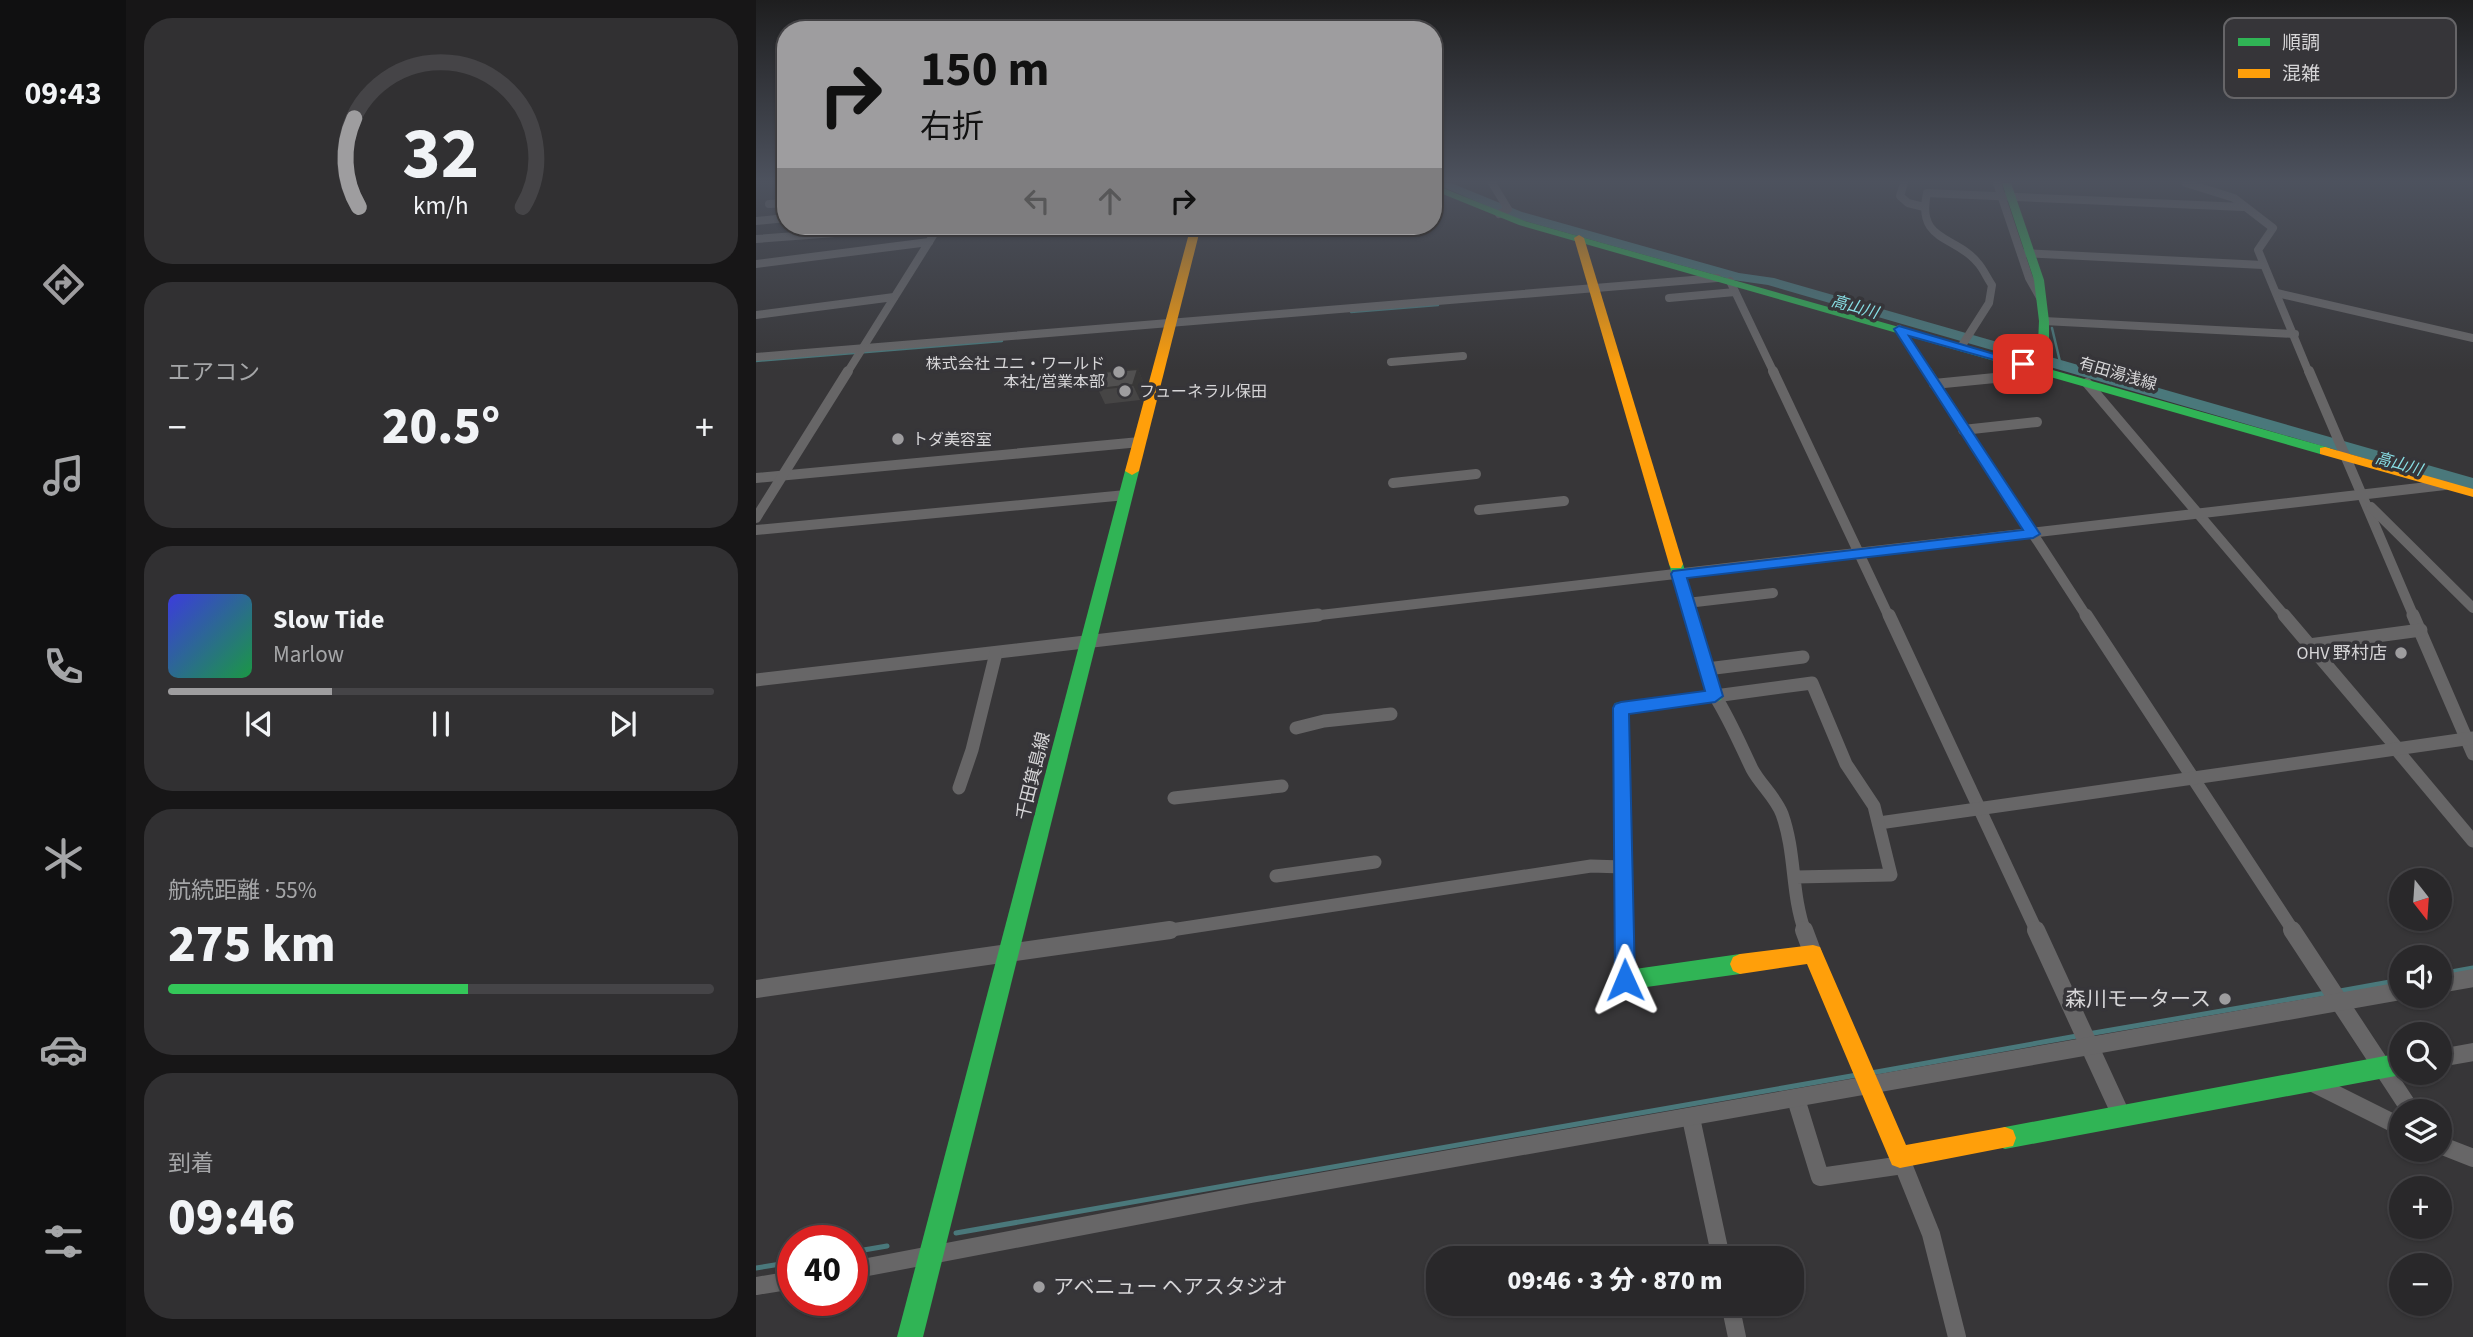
<!DOCTYPE html>
<html lang="ja">
<head>
<meta charset="utf-8">
<style>
  body { margin:0; font-family:"Source Sans 3","Noto Sans JP",sans-serif; background:#313032; color:#f1f3f6; height:100vh; display:flex; flex-direction:column; font-size:26px; white-space:nowrap }
  * { box-sizing:border-box; margin:0 }
  p { font-size:23px; color:#a5a6a8 }
  .icon { flex:none; width:38px; height:38px; fill:none; stroke:currentColor; stroke-width:2; stroke-linecap:round; stroke-linejoin:round }
  .map { position:relative; flex:1; overflow:hidden }
  .panel { display:flex; flex-direction:column; gap:18px; padding:18px; background:#171617; width:630px }
  .panel>* { flex:none }
  .banner { position:absolute; left:21px; top:21px; width:665px; height:214px; border-radius:28px; box-shadow:0 2px 5px #0004,0 0 0 2px #454447; background:#9e9d9f; color:#111; overflow:hidden }
  .needle { width:46px; rotate:163deg }
  .fabs { position:absolute; left:1633px; top:868px; display:grid; gap:14px }
  .fabs a { display:grid; place-items:center; width:63px; height:63px; border-radius:50%; background:#29282a; box-shadow:0 2px 5px #0004,0 0 0 2px #454447; font-size:35px }
  .speed { position:absolute; left:21px; top:1225px; display:flex; gap:14px; font-size:35px; font-weight:700; text-align:center }
  .speed>* { display:grid; place-content:center; width:91px; height:91px; border-radius:50%; background:#29282a; box-shadow:0 2px 5px #0004,0 0 0 2px #454447; line-height:1 }
  .speed .limit { border:10px solid #d22; background:#fff; color:#111 }
  .pin { position:absolute; display:grid; place-items:center; width:60px; height:60px; color:#fff; margin:-30px; border-radius:14px; box-shadow:0 4px 10px #0006 }
  .me { position:absolute; width:77px; margin:-38px; rotate:359deg; stroke-linejoin:round; filter:drop-shadow(0 0 5px #0008) }
  .turn { display:flex; align-items:center; gap:24px; height:147px; padding:0 28px; font-size:32px }
  .turn .icon { width:91px; height:91px; stroke-width:2.5 }
  .turn b { display:block; font-size:49px; line-height:60px }
  .lanes { display:flex; align-items:center; height:66px; padding:0 28px; background:#0003; justify-content:center; gap:35px; direction:ltr }
  .lanes .off { opacity:.35 }
  .big { font-size:52px; font-weight:800; line-height:1.1 }
  .panel .widget { flex:1; display:flex; flex-direction:column; justify-content:center; gap:10px; min-width:0; padding:0 24px; border-radius:28px; background:#313032 }
  .panel .dial { align-items:center; gap:0 }
  .dial svg { height:182px; overflow:visible; fill:none; stroke:#454447; stroke-width:7; stroke-linecap:round; text-anchor:middle }
  .dial text { fill:#f1f3f6; stroke:none }
  .song { display:flex; align-items:center; gap:21px }
  .cover { width:84px; height:84px; border-radius:10px; background:linear-gradient(135deg,hsl(240 70% 55%),hsl(140 70% 35%)) }
  .played { height:7px; border-radius:4px; background:linear-gradient(90deg,#9e9d9f 30%,#454447 30%) }
  .keys { display:flex; justify-content:space-around; direction:ltr }
  .heat { display:flex; justify-content:space-between; align-items:center; font-size:38px; direction:ltr }
  .charge { height:10px; border-radius:5px; background:linear-gradient(90deg,#34c759 55%,#454447 0) }
  .trip { position:absolute; left:670px; top:1246px; width:378px; height:70px; border-radius:28px; background:#29282a; box-shadow:0 2px 5px #0004,0 0 0 2px #454447; font-weight:800; line-height:70px; text-align:center }
  main { display:flex; flex:1; min-height:0 }
  .tabs { display:flex; flex-direction:column; width:126px; justify-content:space-around; align-items:center; background:#101011; color:#a5a6a8 }
  .tabs .icon { width:49px; height:49px }
  .tabs .current { color:#9e9d9f }
  .tabs b { font-size:32px; color:#f1f3f6 }
  .map>svg:first-child { display:block }
</style>
</head>
<body>
<main>
<nav class="tabs">
<b>09:43</b>
<svg class="icon current" aria-label="directions" viewBox="0 0 24 24"><path d="M12 3l9 9-9 9-9-9zM9 14v-3h6M13 9l2 2-2 2"/></svg>
<svg class="icon" aria-label="music" viewBox="0 0 24 24"><path d="M9 18V5l10-2v13"/><circle cx="6" cy="18" r="3"/><circle cx="16" cy="16" r="3"/></svg>
<svg class="icon" aria-label="phone" viewBox="0 0 24 24"><path d="M5 4h4l2 5-3 2q2 4 5 5l2-3 5 2v4C11 20 4 13 5 4z"/></svg>
<svg class="icon" aria-label="climate" viewBox="0 0 24 24"><path d="M12 3v18M4 7l16 10M4 17L20 7"/></svg>
<svg class="icon" aria-label="car" viewBox="0 0 24 24"><path d="M5 17H2v-5l4-1 3-4h7l3 4 3 1v5h-3M9 17h6M6 11h13"/><circle cx="7" cy="17" r="2"/><circle cx="17" cy="17" r="2"/></svg>
<svg class="icon" aria-label="filters" viewBox="0 0 24 24"><path d="M4 7h16M4 17h16"/><circle cx="9" cy="7" r="2"/><circle cx="15" cy="17" r="2"/></svg>
</nav>
<section class="panel">
<div class="widget dial"><svg viewBox="0 0 100 80">
<path d="M14 69A42 42 0 1 1 86 69"/>
<path d="M14 69A42 42 0 0 1 12 30" stroke="#9e9d9f"/>
<text x="50" y="56" font-size="32" font-weight="700">32</text>
<text x="50" y="72" font-size="11">km/h</text>
</svg></div>
<div class="widget"><p>エアコン</p>
<div class="heat"><a>−</a><b class="big">20.5°</b><a>+</a></div>
</div>
<div class="widget">
<div class="song"><i class="cover"></i><div><b>Slow Tide</b><p>Marlow</p></div></div>
<div class="played"></div>
<div class="keys"><svg class="icon" aria-label="previous" viewBox="0 0 24 24"><path d="M18 5L8 12l10 7zM5 5v14"/></svg><svg class="icon" aria-label="pause" viewBox="0 0 24 24"><path d="M8 5v14M16 5v14"/></svg><svg class="icon" aria-label="next" viewBox="0 0 24 24"><path d="M6 5l10 7-10 7zM19 5v14"/></svg></div>
</div>
<div class="widget"><p>航続距離 · 55%</p><b class="big">275 km</b><div class="charge"></div></div>
<div class="widget"><p>到着</p><b class="big">09:46</b></div>
</section>
<div class="map">
<svg width="1717" height="1337" viewBox="0 0 1717 1337">
  <rect width="100%" height="100%" fill="#373638"/>
  <g fill="none" stroke-linecap="round" stroke-linejoin="round">
    <g stroke="#4a787b" stroke-width="2.5">
      <polyline points="977,278 982,277"/>
      <polyline points="595,312 682,305"/>
      <polyline points="1296,328 1305,366"/>
      <polyline points="0,361 246,341"/>
    </g>
    <g stroke="#4a787b" stroke-width="5">
      <polyline points="1684,974 1717,968"/>
      <polyline points="1584,991 1645,980"/>
      <polyline points="1332,1034 1570,993"/>
      <polyline points="1115,1073 1321,1036"/>
      <polyline points="200,1233 1101,1075"/>
      <polyline points="96,1252 131,1246"/>
      <polyline points="0,1268 37,1262"/>
    </g>
    <polygon fill="#4a787b" fill-rule="evenodd" points="678,183 695,183 766,212 983,273 1018,278 1717,478 1717,490 1012,285 977,280 758,218"/>
    <g stroke="#676667" stroke-width="8">
      <polyline points="736,183 752,209 743,214"/>
      <polyline points="1148,183 1144,196 1152,203 1168,207"/>
      <polyline points="1241,183 1273,278 1286,301"/>
      <polyline points="1430,183 1478,198 1517,228 1502,250 1553,373"/>
      <polyline points="13,204 30,203"/>
      <polyline points="0,221 30,218"/>
      <polyline points="0,239 172,226"/>
      <polyline points="1265,253 1507,265"/>
      <polyline points="0,264 173,242"/>
      <polyline points="974,281 1018,373"/>
      <polyline points="1521,293 1717,338"/>
      <polyline points="913,298 979,292"/>
      <polyline points="0,315 138,297"/>
      <polyline points="1288,321 1539,334"/>
      <polyline points="1143,329 1172,373"/>
      <path d="M 1205,347 L 1233,303 L 1236,285 C 1231,278 1227,268 1221,262 C 1199,235 1160,242 1171,193 L 1487,207"/>
      <polyline points="0,357 961,278"/>
      <polyline points="635,362 707,356"/>
      <polyline points="91,373 183,226"/>
    </g>
    <g stroke="#676667" stroke-width="10">
      <polyline points="1017,371 1133,617"/>
      <polyline points="1171,371 1331,617"/>
      <polyline points="1553,371 1658,617"/>
      <polyline points="1331,383 1530,617"/>
      <polyline points="1178,384 1249,377"/>
      <polyline points="1207,430 1281,422"/>
      <polyline points="0,478 384,442"/>
      <polyline points="637,483 720,474"/>
      <polyline points="1615,507 1717,608"/>
      <polyline points="723,510 808,501"/>
      <polyline points="0,518 92,371"/>
      <polyline points="0,530 370,495"/>
      <polyline points="931,603 1017,593"/>
      <polyline points="547,617 1689,485"/>
    </g>
    <g stroke="#676667" stroke-width="13">
      <polyline points="1133,615 1281,932"/>
      <polyline points="1330,615 1538,932"/>
      <polyline points="1528,615 1642,749"/>
      <polyline points="1657,615 1717,754"/>
      <polyline points="1553,645 1665,630"/>
      <polyline points="951,669 1047,657"/>
      <polyline points="0,680 562,615"/>
      <polyline points="540,728 568,721 635,714"/>
      <polyline points="1640,749 1717,841"/>
      <polyline points="203,788 216,750 240,653"/>
      <polyline points="418,798 526,786"/>
      <polyline points="1123,823 1717,738"/>
      <polyline points="520,876 619,862"/>
      <path d="M 1040,877 L 1135,875 L 1118,806 L 1090,764 L 1056,683 L 959,696 C 974,720 984,744 996,769 C 1004,784 1020,798 1026,814 C 1040,853 1035,894 1049,932"/>
      <polyline points="402,932 835,866 867,867"/>
    </g>
    <g stroke="#676667" stroke-width="18">
      <polyline points="1048,930 1057,954"/>
      <polyline points="1280,930 1366,1117"/>
      <polyline points="1536,930 1655,1111"/>
      <polyline points="1684,984 1717,978"/>
      <polyline points="0,989 414,930"/>
      <polyline points="1684,1058 1717,1052"/>
      <polyline points="1555,1082 1645,1127"/>
      <polyline points="1040,1099 1064,1177 1147,1165"/>
      <polyline points="935,1118 965,1258"/>
      <polyline points="1684,1145 1717,1158"/>
      <polyline points="1144,1157 1175,1234 1201,1337"/>
      <polyline points="96,1270 495,1194 1645,991"/>
      <polyline points="0,1286 37,1280"/>
      <polyline points="974,1304 981,1337"/>
    </g>
    <g fill="#30b455" fill-rule="evenodd">
      <polygon points="1246,183 1255,183 1288,280 1293,321 1293,369 1574,448 1574,454 1564,454 763,225 677,190 677,184 769,221 1281,366 1283,321 1278,280"/>
      <polygon points="376,467 383,471 167,1337 141,1337 369,471"/>
      <polygon points="920,559 927,564 967,696 965,700 959,702 873,713 879,969 984,954 991,957 994,964 991,971 984,974 869,990 862,987 859,980 857,708 859,703 865,702 949,691 913,564"/>
      <polygon points="1645,1053 1645,1073 1650,1073 1645,1075 1249,1149 1241,1146 1238,1138 1241,1130 1249,1127"/>
    </g>
    <g fill="#ff9f0a" fill-rule="evenodd">
      <polygon points="435,226 445,226 383,471 376,475 369,471"/>
      <polygon points="823,235 828,238 927,564 925,568 915,568 913,564 818,238"/>
      <polygon points="1569,447 1717,489 1717,497 1564,454 1564,448"/>
      <polygon points="1057,945 1064,947 1150,1145 1249,1127 1257,1130 1260,1138 1257,1146 1144,1168 1136,1165 1051,964 984,974 977,971 974,964 977,957 984,954"/>
    </g>
  </g>
  <polygon fill="#464545" points="382,369 388,384 384,400 349,404 342,389"/>
  <polygon fill="#393838" points="382,369 388,384 384,400 377,385"/>
  <polygon fill="#515050" stroke="#393838" stroke-width="2" points="382,369 377,385 342,389 346,372"/>
  <linearGradient id="sky" x2="0" y2="1"><stop stop-color="#1e1e1f"/><stop offset="0.49" stop-color="#4d525e"/><stop offset="1" stop-color="#4d525e" stop-opacity="0"/></linearGradient>
  <rect width="1717" height="370" fill="url(#sky)"/>
  <polygon fill="#1a73e8" stroke="#114b97" stroke-width="2" points="1143,326 1272,364 1267,368 1153,336 1284,534 1277,538 931,578 967,696 959,702 873,714 879,980 876,987 869,990 862,987 859,980 857,708 859,704 865,702 949,691 915,574 917,571 1267,530 1138,329"/>
  <g fill="#9e9d9f" stroke="#363539" stroke-width="2.5">
    <circle cx="363" cy="372" r="7"/>
    <circle cx="369" cy="391" r="7"/>
    <circle cx="142" cy="439" r="7"/>
    <circle cx="1645" cy="653" r="7"/>
    <circle cx="1469" cy="999" r="7"/>
    <circle cx="283" cy="1287" r="7"/>
  </g>
  <g text-anchor="middle" stroke-width="7" stroke-linejoin="round" paint-order="stroke">
    <g font-size="16" font-style="italic" fill="#88dfe5" stroke="#363539">
      <text transform="translate(1099 306) rotate(16)" y="6">高山川</text>
      <text transform="translate(1643 463) rotate(16)" y="6">高山川</text>
    </g>
    <g font-size="16" fill="#d6d5d7" stroke="#363539" text-anchor="start">
      <text x="349" y="369" text-anchor="end">株式会社 ユニ・ワールド<tspan x="349" dy="18">本社/営業本部</tspan></text>
      <text x="383" y="397">フューネラル保田</text>
      <text x="156" y="445">トダ美容室</text>
    </g>
    <g font-size="16" fill="#d6d5d7" stroke="#363539">
      <text transform="translate(1362 373) rotate(16)" y="6">有田湯浅線</text>
    </g>
    <g font-size="18" fill="#d6d5d7" stroke="#363539" text-anchor="end">
      <text x="1631" y="659">OHV 野村店</text>
    </g>
    <g font-size="18" fill="#d6d5d7" stroke="#363539">
      <text transform="translate(277 776) rotate(-76)" y="6">千田箕島線</text>
    </g>
    <g font-size="21" fill="#d6d5d7" stroke="#363539" text-anchor="end">
      <text x="1455" y="1006">森川モータース</text>
      <text x="297" y="1294" text-anchor="start">アベニュー ヘアスタジオ</text>
    </g>
  </g>
  <rect x="1468" y="18" width="232" height="80" rx="10" fill="#363539" stroke="#666568" stroke-width="2"/>
  <rect x="1482" y="38" width="32" height="8" fill="#30b455"/>
  <rect x="1482" y="69" width="32" height="9" fill="#ff9f0a"/>
  <g font-size="19" fill="#d6d5d7">
    <text x="1526" y="49">順調</text>
    <text x="1526" y="80">混雑</text>
  </g>
</svg>
<div class="fabs">
<a><svg class="needle" viewBox="-14 -14 28 28"><path d="M0-13l5 13h-10z" fill="#e53935"/><path d="M0 13l5-13h-10z" fill="#a5a6a8"/></svg></a>
<a><svg class="icon" aria-label="sound" viewBox="0 0 24 24"><path d="M4 9h4l5-4v14l-5-4H4zM17 9q2 3 0 6"/></svg></a>
<a><svg class="icon" aria-label="search" viewBox="0 0 24 24"><circle cx="10" cy="10" r="6"/><path d="M15 15l6 6"/></svg></a>
<a><svg class="icon" aria-label="layers" viewBox="0 0 24 24"><path d="M12 4l9 5-9 5-9-5zM3 14l9 5 9-5"/></svg></a>
<a>+</a>
<a>−</a>
</div>
<div class="speed"><div class="limit">40</div></div>
<div class="pin" style="left:1267px;top:364px;background:#d93025"><svg class="icon" aria-label="arrive" viewBox="0 0 24 24"><path d="M6 21V4h12l-3 4 3 4H6"/></svg></div>
<svg class="me" style="left:869px;top:980px" viewBox="-20 -20 40 40"><path d="M0-17L14 15 0 8-14 15z" fill="#1a73e8" stroke="#fff" stroke-width="4"/></svg>
<div class="trip">09:46 · 3 分 · 870 m</div>
<div class="banner">
<div class="turn"><svg class="icon" aria-label="right" viewBox="0 0 24 24"><path d="M7 20v-9h11M14 6l5 5-5 5"/></svg><div><b>150 m</b>右折</div></div>
<div class="lanes"><svg class="icon off" aria-label="left" viewBox="0 0 24 24"><path d="M17 20v-9H6M10 6l-5 5 5 5"/></svg><svg class="icon off" aria-label="ahead" viewBox="0 0 24 24"><path d="M12 20V5M6 11l6-6 6 6"/></svg><svg class="icon" aria-label="right" viewBox="0 0 24 24"><path d="M7 20v-9h11M14 6l5 5-5 5"/></svg></div>
</div>
</div>
</main>
</body>
</html>
